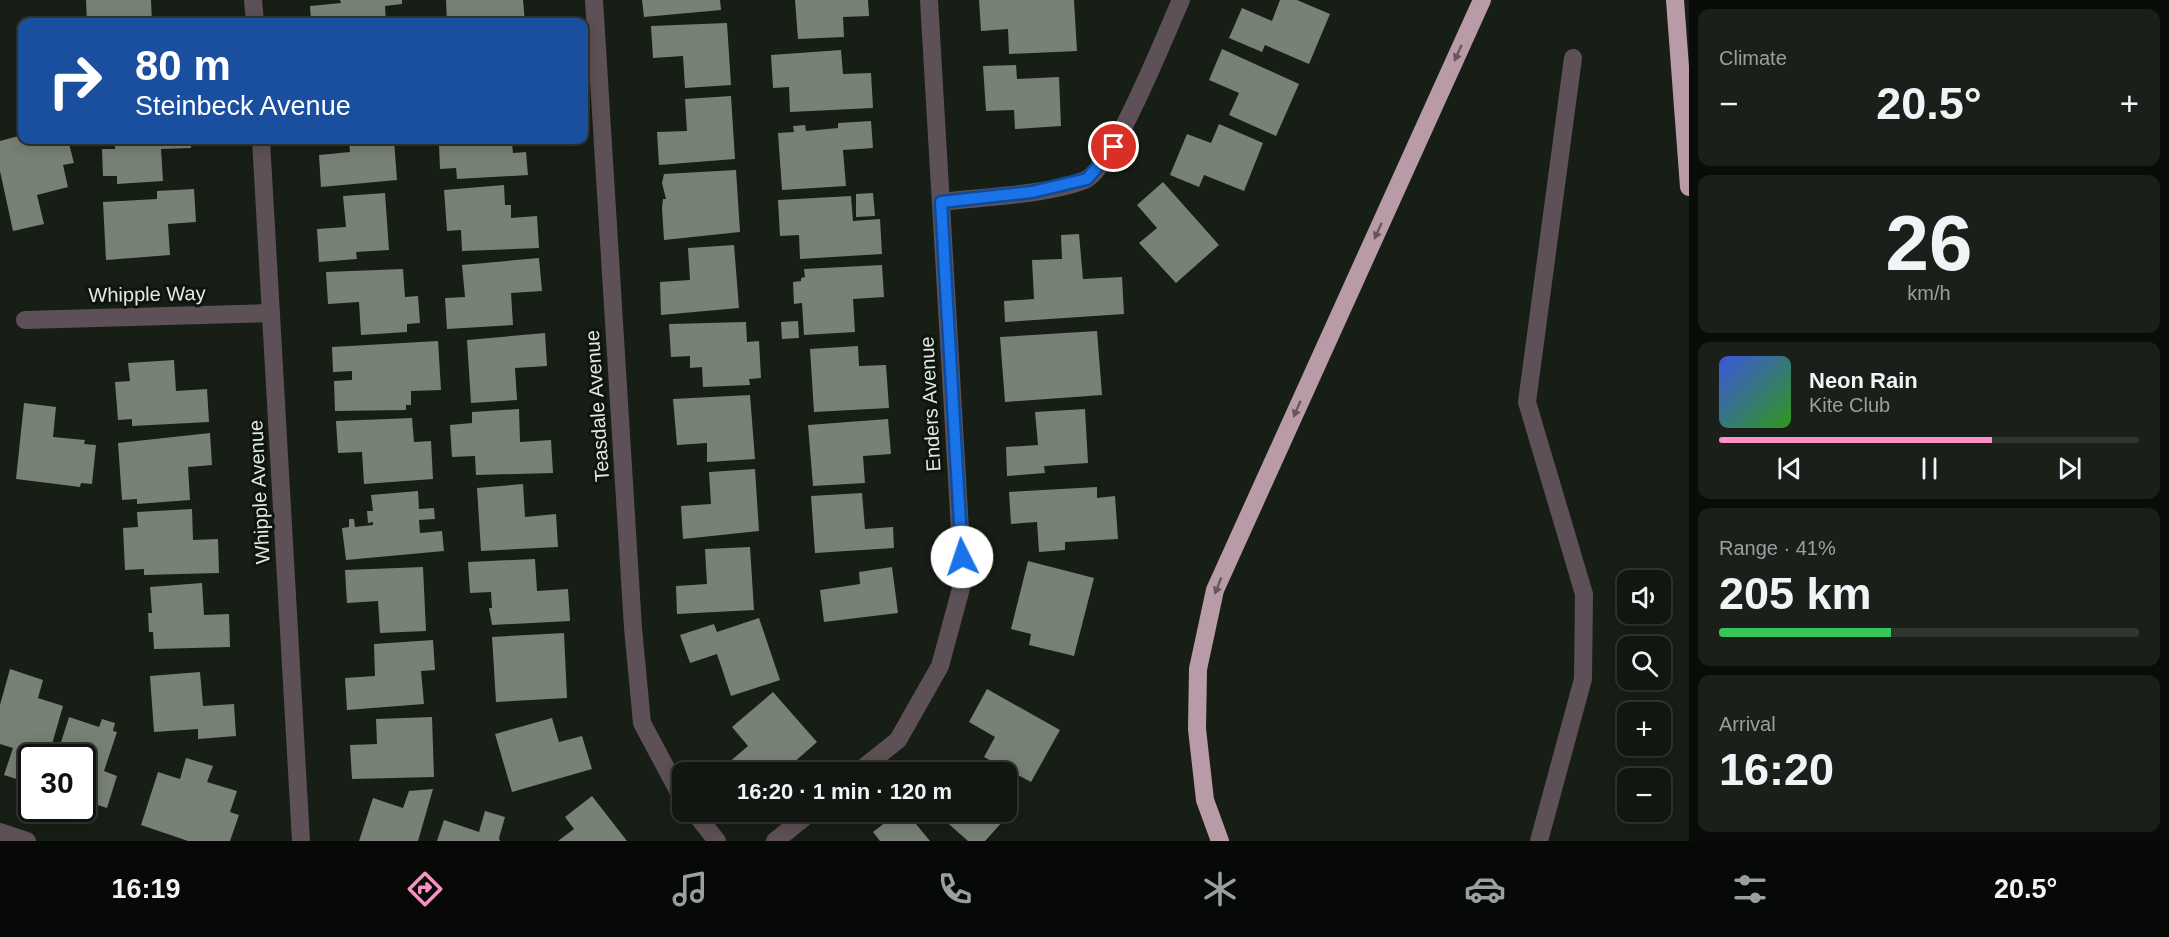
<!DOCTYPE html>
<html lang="en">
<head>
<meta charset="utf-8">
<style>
  body { margin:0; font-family:Helvetica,sans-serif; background:#1a1f19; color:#f1f3f6; height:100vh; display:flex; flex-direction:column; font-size:22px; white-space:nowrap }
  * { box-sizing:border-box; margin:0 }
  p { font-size:20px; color:#9c9f9f }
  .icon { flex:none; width:33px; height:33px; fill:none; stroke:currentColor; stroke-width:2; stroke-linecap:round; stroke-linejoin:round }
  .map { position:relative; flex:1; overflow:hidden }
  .drawer { display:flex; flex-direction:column; gap:9px; padding:9px; background:#090c09; width:480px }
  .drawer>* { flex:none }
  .hud { position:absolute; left:18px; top:18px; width:570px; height:126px; border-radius:12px; box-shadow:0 3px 15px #0003,0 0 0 2px #303530; background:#1a4fa0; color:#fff; overflow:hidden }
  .controls { position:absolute; left:1617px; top:570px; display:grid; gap:12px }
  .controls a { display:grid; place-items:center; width:54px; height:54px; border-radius:12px; background:#111610; box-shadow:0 3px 15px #0003,0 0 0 2px #303530; font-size:30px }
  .speed { position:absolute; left:18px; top:744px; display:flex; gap:12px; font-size:30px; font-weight:700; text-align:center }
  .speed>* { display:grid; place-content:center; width:78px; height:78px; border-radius:50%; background:#111610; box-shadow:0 3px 15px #0003,0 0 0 2px #303530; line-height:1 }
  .speed .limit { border:3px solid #111; border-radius:9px; background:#fff; color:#111 }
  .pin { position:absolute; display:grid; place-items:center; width:51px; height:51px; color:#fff; margin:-26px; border:3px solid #fff; border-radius:50%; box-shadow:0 2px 6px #0007 }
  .me { position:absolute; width:66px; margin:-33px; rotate:356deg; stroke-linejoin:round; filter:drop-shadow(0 0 4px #0008) }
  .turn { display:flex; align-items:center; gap:21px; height:126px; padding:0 18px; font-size:27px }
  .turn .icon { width:78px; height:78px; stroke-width:2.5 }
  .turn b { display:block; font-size:42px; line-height:51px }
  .big { font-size:45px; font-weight:600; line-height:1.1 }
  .drawer .widget { flex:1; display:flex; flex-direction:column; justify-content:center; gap:9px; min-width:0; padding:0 21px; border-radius:12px; background:#1a1f19 }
  .drawer .dial { align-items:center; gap:0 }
  .dial b { font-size:78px; line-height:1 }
  .song { display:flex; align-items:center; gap:18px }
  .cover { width:72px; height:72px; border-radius:9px; background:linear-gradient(135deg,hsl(230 70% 55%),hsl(110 70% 35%)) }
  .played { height:6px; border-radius:3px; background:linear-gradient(90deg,#fc8fc3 65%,#303530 65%) }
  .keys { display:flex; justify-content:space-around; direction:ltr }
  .heat { display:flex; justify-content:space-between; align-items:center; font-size:33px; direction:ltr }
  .charge { height:9px; border-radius:4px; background:linear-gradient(90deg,#34c759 41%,#303530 0) }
  .trip { position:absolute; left:672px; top:762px; width:345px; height:60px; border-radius:12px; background:#111610; box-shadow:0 3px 15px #0003,0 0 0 2px #303530; font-weight:600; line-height:60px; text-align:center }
  .dock { display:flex; height:96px; justify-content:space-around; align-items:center; background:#070906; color:#9c9f9f }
  .dock .icon { width:42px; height:42px }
  .dock .current { color:#fc8fc3 }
  .dock b { font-size:27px; color:#f1f3f6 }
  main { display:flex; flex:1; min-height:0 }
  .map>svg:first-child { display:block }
</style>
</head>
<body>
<main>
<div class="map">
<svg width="1689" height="841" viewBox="0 0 1689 841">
  <rect width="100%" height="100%" fill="#171e15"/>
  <g fill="#788175">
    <polygon points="86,0 151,0 152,22 87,22"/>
    <polygon points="340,0 402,0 402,4 385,6 386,22 311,22 310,6 341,3"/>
    <polygon points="446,0 523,0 525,22 447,22"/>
    <polygon points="642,0 720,0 721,10 644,17"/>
    <polygon points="795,0 868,0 869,16 843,17 844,37 798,39"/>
    <polygon points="979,0 1074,0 1077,51 1009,54 1008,29 981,31"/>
    <polygon points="1280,0 1297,0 1330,14 1309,64 1265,45 1262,52 1229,38 1242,8 1272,21"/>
    <polygon points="727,23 731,85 685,88 683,56 653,58 651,26"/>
    <polygon points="1222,49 1299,84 1276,136 1229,115 1239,93 1209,80"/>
    <polygon points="841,50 843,74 871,73 873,108 790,112 789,87 773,88 771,55"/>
    <polygon points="1016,65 1017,79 1059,77 1061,126 1015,129 1014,110 986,111 983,66"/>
    <polygon points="731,96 735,159 659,165 657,132 687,131 685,99"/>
    <polygon points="871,121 873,148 843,150 846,186 782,190 778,133 794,132 793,126 805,125 806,131 838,128 838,123"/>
    <polygon points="1219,124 1263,143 1244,191 1204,175 1199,187 1170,175 1187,134 1211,143"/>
    <polygon points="22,135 22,140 68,140 74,163 63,165 68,187 37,195 44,224 13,231 0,171 0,141"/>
    <polygon points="115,140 191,140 191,148 161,149 163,181 117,184 117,176 103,176 102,149 115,149"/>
    <polygon points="349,140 394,140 397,180 321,187 319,155 350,152"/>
    <polygon points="454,140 531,140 500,143 512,144 513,153 526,152 528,175 457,179 456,168 440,169 439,145 455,144"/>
    <polygon points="736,170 740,232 664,240 662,208 663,199 666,199 662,183 664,174"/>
    <polygon points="1163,182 1219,245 1176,283 1139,243 1157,228 1137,205"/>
    <polygon points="504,185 505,205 511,205 511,218 537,216 539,248 462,251 461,230 447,231 444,190"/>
    <polygon points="194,189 196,222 168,224 170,255 106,260 103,202 157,199 157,191"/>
    <polygon points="385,193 389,250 356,252 357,259 319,262 317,229 346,227 343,196"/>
    <polygon points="873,193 875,216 856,217 856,194"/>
    <polygon points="851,196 853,221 880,219 882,254 800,259 799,235 780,236 778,200"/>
    <polygon points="1079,234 1083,279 1122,277 1124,314 1005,322 1004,301 1034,299 1032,260 1062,259 1061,235"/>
    <polygon points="734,245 739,308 661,315 660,282 690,280 688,248"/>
    <polygon points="539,258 542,291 511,293 513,325 447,329 445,298 465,297 462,265"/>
    <polygon points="882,265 884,297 853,299 855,332 804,335 802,303 794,304 793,282 801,281 801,278 805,277 804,269"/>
    <polygon points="403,269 405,297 418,296 420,323 407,324 407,332 361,335 359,302 328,304 326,272"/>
    <polygon points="798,321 799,338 782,339 781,322"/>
    <polygon points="746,322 747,342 759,341 761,378 749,379 750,385 703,387 702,367 690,368 690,356 671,357 669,324"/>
    <polygon points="1097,331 1102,395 1005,402 1000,337"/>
    <polygon points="545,333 547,366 515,368 517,400 471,403 467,340"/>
    <polygon points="438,341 441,390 411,391 411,405 406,405 406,410 335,411 334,381 352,380 352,371 333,372 332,347"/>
    <polygon points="858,346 859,366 886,365 889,408 814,412 810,349"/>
    <polygon points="174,360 176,391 207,389 209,422 132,426 132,419 118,420 115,382 130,381 128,363"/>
    <polygon points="750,395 755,459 707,462 707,443 677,445 673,399"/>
    <polygon points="24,403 56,407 53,437 85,440 84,444 96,445 92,484 81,483 80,487 16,479"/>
    <polygon points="519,409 520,442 551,440 553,473 476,475 475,456 452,457 450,425 472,423 472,412"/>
    <polygon points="1085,409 1088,463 1044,466 1045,473 1007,476 1006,447 1038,445 1035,412"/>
    <polygon points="412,418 414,442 431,441 433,479 364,484 362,452 338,453 336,421"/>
    <polygon points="888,419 891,454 863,456 865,483 813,486 808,425"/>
    <polygon points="210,433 212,465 188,467 190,500 137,504 137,499 122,500 118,443"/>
    <polygon points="755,469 759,531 683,539 681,506 711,504 709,472"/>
    <polygon points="523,484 525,517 556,514 558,547 481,551 477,488"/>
    <polygon points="1097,487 1097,498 1115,496 1118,539 1065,542 1065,550 1039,552 1037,522 1011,524 1009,492"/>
    <polygon points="418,491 419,509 434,508 435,519 419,520 420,533 442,531 444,551 346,560 342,528 349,527 349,519 354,519 355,527 373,525 373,522 368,523 367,511 373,511 371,495"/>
    <polygon points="862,493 865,529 893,527 894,548 815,553 811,496"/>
    <polygon points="192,509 193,540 218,539 219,573 144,575 144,569 125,570 123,528 138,527 137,512"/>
    <polygon points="750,547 754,610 677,614 676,586 707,584 705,549"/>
    <polygon points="535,559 537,591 568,589 570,621 492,625 489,608 492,608 491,592 470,593 468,562"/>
    <polygon points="1028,561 1094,578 1074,656 1029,645 1031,634 1011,629"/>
    <polygon points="423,567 426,631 380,633 378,601 347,603 345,570"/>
    <polygon points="892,567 898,613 824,622 820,590 860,584 859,572"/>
    <polygon points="202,583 204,615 229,614 230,647 154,649 153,632 149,632 148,613 152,613 150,587"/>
    <polygon points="759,618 780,680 731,696 717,654 690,663 680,635 714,624 717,632"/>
    <polygon points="564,633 567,698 496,702 492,637"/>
    <polygon points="433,640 435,670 421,671 424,704 347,710 345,678 375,676 374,644"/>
    <polygon points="10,669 43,680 38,698 63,706 48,758 32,758 32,784 4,775 13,748 0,744 0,705"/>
    <polygon points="200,672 203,706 234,704 236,736 198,739 198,729 154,732 150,676"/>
    <polygon points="987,689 1060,730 1031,782 984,757 995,737 969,722"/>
    <polygon points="773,692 817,742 783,772 735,772 727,764 748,746 732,727"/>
    <polygon points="69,717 99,727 102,719 115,723 113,731 117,732 104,771 117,776 107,808 82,800 82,758 56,758"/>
    <polygon points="432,717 434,777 352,779 350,745 377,744 376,719"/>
    <polygon points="552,718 559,742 582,736 592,769 512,792 495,734"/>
    <polygon points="186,758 213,766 207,782 237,791 230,812 239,815 230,841 188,841 141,825 158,772 180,779"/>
    <polygon points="433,789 418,841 359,841 373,798 403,808 409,791"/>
    <polygon points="592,796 627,841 558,841 574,829 565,817"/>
    <polygon points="1006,802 1014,809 985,841 968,841 942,818 948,812 1006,812"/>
    <polygon points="485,811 505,817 499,838 500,841 437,841 444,820 479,832"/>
    <polygon points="899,812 906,812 930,841 880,841 873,832"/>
  </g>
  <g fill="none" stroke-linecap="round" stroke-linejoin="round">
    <g stroke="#5d5056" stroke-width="18">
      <polyline points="253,0 255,22"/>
      <polyline points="594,0 633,628 642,723 682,798"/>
      <polyline points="261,140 301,841"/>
      <path d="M 941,202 C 982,197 1048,195 1085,180 C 1113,168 1166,33 1181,0"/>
      <polyline points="25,320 271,313"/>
      <polyline points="858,772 898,740 940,666 963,581 929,0"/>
      <polyline points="694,812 717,841"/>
      <polyline points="0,832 27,841"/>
      <polyline points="775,841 811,812"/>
      <polyline points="1539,841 1583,679 1584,594 1527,402 1573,58"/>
    </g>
    <g stroke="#b99aa7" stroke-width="18">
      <polyline points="1675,0 1689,187"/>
      <polyline points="1220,841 1205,800 1197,729 1198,669 1215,590 1482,0"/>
    </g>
  </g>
  <defs><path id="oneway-solid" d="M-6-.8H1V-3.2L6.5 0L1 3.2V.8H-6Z" transform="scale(1.5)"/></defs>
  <g fill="#64585a">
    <use href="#oneway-solid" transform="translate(1458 53) rotate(114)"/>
    <use href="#oneway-solid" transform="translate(1378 231) rotate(114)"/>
    <use href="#oneway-solid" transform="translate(1297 409) rotate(114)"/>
    <use href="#oneway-solid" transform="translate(1218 586) rotate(111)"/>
  </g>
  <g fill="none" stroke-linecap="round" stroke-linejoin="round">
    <g stroke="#114b97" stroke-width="15">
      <polyline id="route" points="962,557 941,202 1032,192 1087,179 1114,147"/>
    </g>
    <use href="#route" stroke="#1a73e8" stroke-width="10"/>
  </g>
  <g text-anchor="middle" stroke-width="6" stroke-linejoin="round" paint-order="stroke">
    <g font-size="20" fill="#e4e8e2" stroke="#0e150c">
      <text transform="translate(147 294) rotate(-1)" y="7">Whipple Way</text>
      <text transform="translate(930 404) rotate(-93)" y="7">Enders Avenue</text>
      <text transform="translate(597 406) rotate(-94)" y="7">Teasdale Avenue</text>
      <text transform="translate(259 492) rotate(-93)" y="7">Whipple Avenue</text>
    </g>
  </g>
</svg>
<div class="controls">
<a><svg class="icon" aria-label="sound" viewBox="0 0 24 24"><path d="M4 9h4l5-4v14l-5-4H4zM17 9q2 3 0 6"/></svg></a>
<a><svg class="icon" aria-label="search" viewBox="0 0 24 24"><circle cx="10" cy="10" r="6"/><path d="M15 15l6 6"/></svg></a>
<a>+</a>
<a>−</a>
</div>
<div class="speed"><div class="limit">30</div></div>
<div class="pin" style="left:1114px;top:147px;background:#d93025"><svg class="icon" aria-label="arrive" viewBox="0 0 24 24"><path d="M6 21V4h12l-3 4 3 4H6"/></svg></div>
<svg class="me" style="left:962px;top:557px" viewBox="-20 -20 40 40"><circle r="19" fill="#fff"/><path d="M0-13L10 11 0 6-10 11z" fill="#1a73e8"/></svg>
<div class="trip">16:20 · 1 min · 120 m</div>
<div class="hud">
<div class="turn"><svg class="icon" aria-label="right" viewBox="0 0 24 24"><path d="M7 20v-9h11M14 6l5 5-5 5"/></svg><div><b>80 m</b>Steinbeck Avenue</div></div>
</div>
</div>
<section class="drawer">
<div class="widget"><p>Climate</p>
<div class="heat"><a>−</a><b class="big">20.5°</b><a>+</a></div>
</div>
<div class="widget dial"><b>26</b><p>km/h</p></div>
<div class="widget">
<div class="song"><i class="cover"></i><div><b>Neon Rain</b><p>Kite Club</p></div></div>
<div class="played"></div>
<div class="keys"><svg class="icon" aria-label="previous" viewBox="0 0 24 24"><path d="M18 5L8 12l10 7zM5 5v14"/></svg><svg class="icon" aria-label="pause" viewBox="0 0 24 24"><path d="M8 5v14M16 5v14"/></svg><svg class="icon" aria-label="next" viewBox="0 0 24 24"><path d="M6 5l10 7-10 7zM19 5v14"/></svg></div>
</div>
<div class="widget"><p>Range · 41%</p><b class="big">205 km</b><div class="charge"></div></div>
<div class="widget"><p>Arrival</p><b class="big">16:20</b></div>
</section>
</main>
<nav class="dock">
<b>16:19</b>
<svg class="icon current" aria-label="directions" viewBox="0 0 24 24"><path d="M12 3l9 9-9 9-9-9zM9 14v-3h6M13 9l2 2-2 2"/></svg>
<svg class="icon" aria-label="music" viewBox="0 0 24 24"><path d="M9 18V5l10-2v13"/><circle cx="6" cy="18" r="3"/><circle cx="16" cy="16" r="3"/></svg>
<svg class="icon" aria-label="phone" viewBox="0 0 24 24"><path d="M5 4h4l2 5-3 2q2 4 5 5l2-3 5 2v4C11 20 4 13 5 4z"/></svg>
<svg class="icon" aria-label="climate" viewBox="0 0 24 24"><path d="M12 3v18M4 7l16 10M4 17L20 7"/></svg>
<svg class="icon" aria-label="car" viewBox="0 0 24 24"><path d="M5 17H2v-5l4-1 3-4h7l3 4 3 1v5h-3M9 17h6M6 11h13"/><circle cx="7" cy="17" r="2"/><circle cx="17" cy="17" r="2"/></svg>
<svg class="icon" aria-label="filters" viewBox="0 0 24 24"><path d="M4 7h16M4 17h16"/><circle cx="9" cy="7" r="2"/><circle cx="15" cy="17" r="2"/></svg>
<b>20.5°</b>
</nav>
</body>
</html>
